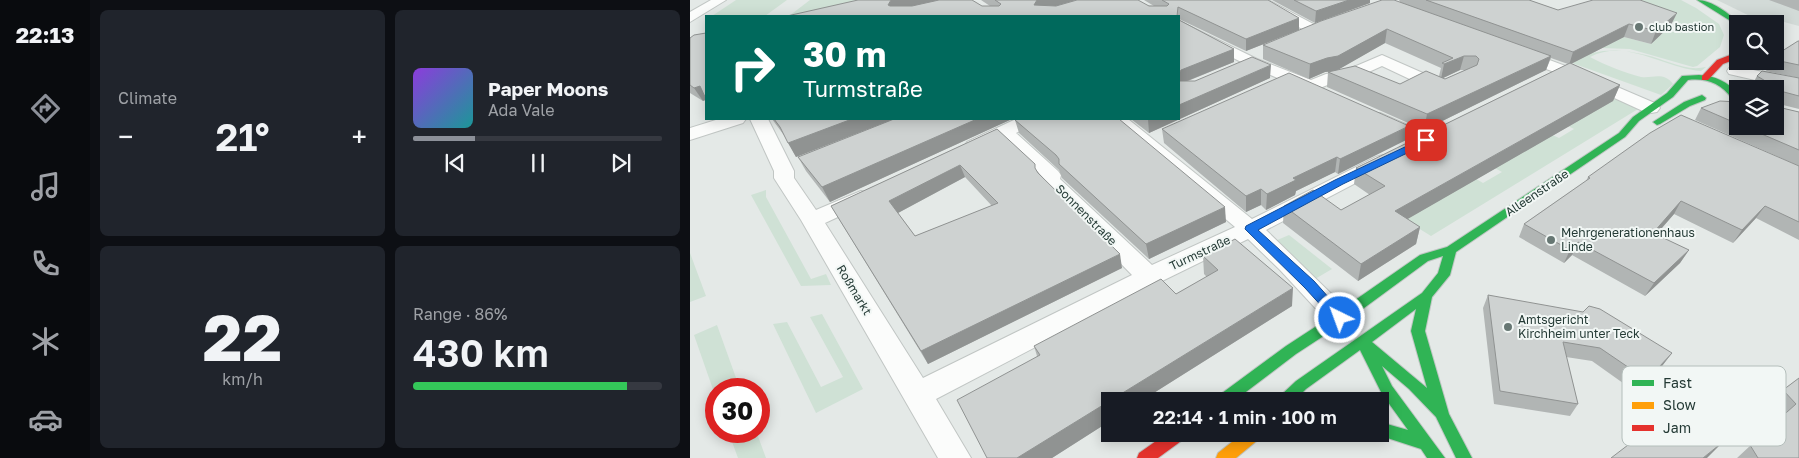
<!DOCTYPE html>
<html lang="en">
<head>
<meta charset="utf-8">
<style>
  body { margin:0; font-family:"Golos Text",sans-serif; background:#20242c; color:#f1f3f6; height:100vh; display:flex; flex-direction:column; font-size:19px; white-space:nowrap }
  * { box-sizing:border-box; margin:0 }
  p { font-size:16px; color:#9ea1a6 }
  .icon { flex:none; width:28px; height:28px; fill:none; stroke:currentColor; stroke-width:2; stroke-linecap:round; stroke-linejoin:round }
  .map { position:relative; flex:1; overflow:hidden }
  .side { display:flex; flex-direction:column; gap:10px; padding:10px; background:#0d0f14; width:600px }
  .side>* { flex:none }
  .top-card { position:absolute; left:15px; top:15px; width:475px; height:105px; border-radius:0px; box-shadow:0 2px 12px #0003; background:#00695c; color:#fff; overflow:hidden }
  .tools { position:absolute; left:1039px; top:15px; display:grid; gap:10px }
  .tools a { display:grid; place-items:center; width:55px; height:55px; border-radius:0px; background:#171b24; box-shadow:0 2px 12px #0003; font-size:25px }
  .speed { position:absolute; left:15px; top:378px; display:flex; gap:10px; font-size:25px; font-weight:700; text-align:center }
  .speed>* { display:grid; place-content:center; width:65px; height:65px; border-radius:50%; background:#171b24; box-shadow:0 2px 12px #0003; line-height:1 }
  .speed .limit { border:8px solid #d22; background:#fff; color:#111 }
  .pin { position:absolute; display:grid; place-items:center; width:42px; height:42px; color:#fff; margin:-21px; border-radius:10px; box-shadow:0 2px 8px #0006 }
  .me { position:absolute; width:55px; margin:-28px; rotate:318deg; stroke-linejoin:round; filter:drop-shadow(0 0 4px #0008) }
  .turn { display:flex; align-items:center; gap:18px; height:105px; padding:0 15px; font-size:22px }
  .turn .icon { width:65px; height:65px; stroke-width:2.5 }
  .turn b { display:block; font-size:35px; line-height:42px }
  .big { font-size:38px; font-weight:600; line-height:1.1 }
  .side .card { flex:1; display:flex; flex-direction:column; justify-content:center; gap:8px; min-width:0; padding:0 18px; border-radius:8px; background:#20242c }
  .side .dial { align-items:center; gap:0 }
  .dial b { font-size:65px; line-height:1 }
  .song { display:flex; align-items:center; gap:15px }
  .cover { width:60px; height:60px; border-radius:8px; background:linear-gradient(135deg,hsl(270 70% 55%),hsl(180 70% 35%)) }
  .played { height:5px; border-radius:2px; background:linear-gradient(90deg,#8c9099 25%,#363941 25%) }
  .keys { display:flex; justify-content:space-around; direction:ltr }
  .heat { display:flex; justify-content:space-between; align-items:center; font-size:28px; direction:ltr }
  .charge { height:8px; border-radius:4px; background:linear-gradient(90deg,#34c759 86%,#363941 0) }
  .side .tiles { flex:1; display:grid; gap:10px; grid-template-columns:repeat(2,1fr) }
  .trip { position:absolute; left:411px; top:392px; width:288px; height:50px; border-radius:0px; background:#171b24; box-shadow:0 2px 12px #0003; font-weight:600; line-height:50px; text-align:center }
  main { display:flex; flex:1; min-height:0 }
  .menu { display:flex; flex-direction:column; width:90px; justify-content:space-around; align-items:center; background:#090b0e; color:#9ea1a6 }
  .menu .icon { width:35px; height:35px }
  .menu .active { color:#8c9099 }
  .menu b { font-size:22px; color:#f1f3f6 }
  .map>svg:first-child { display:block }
</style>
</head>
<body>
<main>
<nav class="menu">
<b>22:13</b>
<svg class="icon active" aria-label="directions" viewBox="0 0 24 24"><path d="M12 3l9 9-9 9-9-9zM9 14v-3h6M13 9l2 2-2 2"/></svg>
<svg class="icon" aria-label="music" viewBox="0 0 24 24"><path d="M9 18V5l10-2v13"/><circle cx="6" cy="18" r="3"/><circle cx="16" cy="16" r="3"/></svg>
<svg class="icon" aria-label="phone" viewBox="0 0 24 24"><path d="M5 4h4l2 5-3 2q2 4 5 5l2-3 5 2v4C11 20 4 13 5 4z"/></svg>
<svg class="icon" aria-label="climate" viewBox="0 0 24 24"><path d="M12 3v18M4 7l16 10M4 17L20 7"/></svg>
<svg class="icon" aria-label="car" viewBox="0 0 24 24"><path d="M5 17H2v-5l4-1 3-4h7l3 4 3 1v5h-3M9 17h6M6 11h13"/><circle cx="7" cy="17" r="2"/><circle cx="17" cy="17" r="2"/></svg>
</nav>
<section class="side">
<div class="tiles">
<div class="card"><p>Climate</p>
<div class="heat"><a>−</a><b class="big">21°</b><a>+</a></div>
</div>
<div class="card">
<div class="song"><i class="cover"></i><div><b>Paper Moons</b><p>Ada Vale</p></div></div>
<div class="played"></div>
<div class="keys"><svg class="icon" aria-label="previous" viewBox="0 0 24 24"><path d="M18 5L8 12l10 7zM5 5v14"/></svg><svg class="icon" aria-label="pause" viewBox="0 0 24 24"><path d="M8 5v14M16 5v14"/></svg><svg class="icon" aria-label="next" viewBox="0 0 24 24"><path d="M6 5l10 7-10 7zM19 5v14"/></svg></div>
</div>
<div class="card dial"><b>22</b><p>km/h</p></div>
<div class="card"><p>Range · 86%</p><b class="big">430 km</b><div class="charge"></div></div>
</div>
</section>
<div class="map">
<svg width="1109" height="458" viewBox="0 0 1109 458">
  <rect width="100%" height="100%" fill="#e4e9e7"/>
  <polygon fill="#d2dad7" points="1027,0 1109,0 1109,26 1094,22 1066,19"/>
  <g fill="#cfe1d5">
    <polygon points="46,0 97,0 75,16 22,16"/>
    <polygon points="120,0 188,0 99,16"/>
    <polygon points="937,0 991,0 1006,8 1029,24 1034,35 1030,47 1007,66 1003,67 940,49 912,48 934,37 961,44 975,31 984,32 992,29 990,25"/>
    <path d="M 913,51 C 927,50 942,51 956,55 C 975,59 995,72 1016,67 L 1011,71 C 975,69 937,38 900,57 C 915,65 935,73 951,77 C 962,79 973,71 983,84 L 971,95 L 882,63 L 902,53 Z"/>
    <polygon points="922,97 948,109 741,236 712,218 783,177 793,183 812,172 801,166 858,133 869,138 884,129 874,124"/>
    <polygon points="76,190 76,197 121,279 136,274 141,285 111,286 61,195"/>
    <polygon points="599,235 642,269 625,279 585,241"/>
    <polygon points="0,253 16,296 0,302"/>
    <polygon points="132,314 173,389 126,413 83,324 97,322 131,387 153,377 120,317"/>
    <polygon points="27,325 50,389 26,389 26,398 4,335"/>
    <polygon points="38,431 66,431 76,458 48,458"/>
  </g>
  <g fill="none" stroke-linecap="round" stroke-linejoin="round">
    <g stroke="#c1c6c4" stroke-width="2">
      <g id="street">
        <polygon points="21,0 36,0 0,22 0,12"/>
        <polygon points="562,0 578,0 629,27 631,30 629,33 619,33"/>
        <polygon points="489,21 567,59 621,80 636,74 652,72 692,55 751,81 761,82 763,85 757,91 745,91 692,66 661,80 645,82 620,92 557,65 489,30"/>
        <polygon points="830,49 897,74 967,104 970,108 967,112 961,113 955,112 885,80 825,57 822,54 825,51"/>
        <polygon points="1045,66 1109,80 1109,90 1039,74 1037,71 1039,68"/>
        <polygon points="690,113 743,136 745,140 743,144 736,146 729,144 684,122 681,118 684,114"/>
        <polygon points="29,119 56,119 53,123 0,140 0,128"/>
        <polygon points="60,119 78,119 104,171 104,178 126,210 171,191 178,193 182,198 178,203 135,223 233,378 442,275 353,184 350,180 351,176 312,140 291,150 284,152 277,150 275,146 277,142 326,119 349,119 346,123 326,133 368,171 371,175 370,179 462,265 545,227 418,119 438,119 562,219 686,157 693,155 700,157 703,161 700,165 576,230 659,311 663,318 659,325 650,328 641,325 590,270 558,239 468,283 246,399 281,458 248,458 111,220 84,178 84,171"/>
      </g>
    </g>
    <g stroke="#c0c6c4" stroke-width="2">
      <g id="fast">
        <path d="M 1007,0 C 1021,0 1040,13 1048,24 L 1048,30 L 1039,20 Z"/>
        <path d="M 1009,75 C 1025,76 1038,81 1048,95 L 1048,99 L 1042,99 C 1031,83 1016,78 998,80 L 983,97 L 949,121 L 935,137 L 766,252 L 760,275 L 742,297 L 735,331 L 759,414 L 782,458 L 766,458 L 746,417 L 719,389 L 692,366 L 702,386 L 755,458 L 737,458 L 731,449 L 685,434 L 690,434 L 690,422 L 718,430 L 692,394 L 670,350 L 616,389 L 604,401 L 588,401 L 590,396 L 606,381 L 732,293 L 748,273 L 753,256 L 738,261 L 655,322 L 606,354 L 544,401 L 526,401 L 528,396 L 596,346 L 645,314 L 730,255 L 757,247 L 929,133 L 943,117 L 977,93 L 992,76 ZM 726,309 L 721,331 L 737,388 L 682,342 Z"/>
        <polygon points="1012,95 1016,98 1015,100 1000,106 970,124 967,125 963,122 994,102"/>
      </g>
    </g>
    <g stroke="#c0c6c4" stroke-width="2">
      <polygon id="slow" points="552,434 571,434 569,439 546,458 526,458 528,453"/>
    </g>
    <g stroke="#c0c6c4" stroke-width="2">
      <g id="jam">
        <polygon points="1045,47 1048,47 1046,59 1033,64 1018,80 1012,80 1012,76 1027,60 1040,55"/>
        <polygon points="476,434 496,434 494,439 468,458 447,458 449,453"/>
      </g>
    </g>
    <use href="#street" fill="#fbfcfb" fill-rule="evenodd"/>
    <use href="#fast" fill="#30b455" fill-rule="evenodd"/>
    <use href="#slow" fill="#ff9f0a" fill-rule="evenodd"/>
    <use href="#jam" fill="#e5322d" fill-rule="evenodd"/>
  </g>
  <g fill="#b1b5b4" fill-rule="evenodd">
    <polygon points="291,0 386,0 464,6 454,0 578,0 609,30 556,51 489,19 489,16 97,16 300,6"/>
    <polygon points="582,0 680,0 680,3 625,23"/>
    <path d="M 709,0 L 839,0 L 868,10 L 981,25 L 961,44 L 934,37 L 880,64 L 930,85 L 923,101 L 717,219 L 730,227 L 726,244 L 668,281 L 593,223 L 594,206 L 651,210 L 680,195 L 664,184 L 666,168 L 878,64 L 861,58 L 856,70 L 734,130 L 637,87 L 638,72 L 642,71 L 635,72 L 619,79 L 573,59 L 573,45 L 710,2 ZM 695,43 L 751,68 L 749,76 L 710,84 L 647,70 ZM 770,70 L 775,70 L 755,79 L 753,78 Z"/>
    <polygon points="1079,0 1109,0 1109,11"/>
    <polygon points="489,20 544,49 544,62 498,81 505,81 580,78 459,133 441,119 489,119"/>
    <polygon points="0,38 13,101 0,93"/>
    <polygon points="1109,41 1109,78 1076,71 1082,61 1085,61 1085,57"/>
    <polygon points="1067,76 1109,78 1109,109 1085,103 1085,89 1063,89 1061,87"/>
    <polygon points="1048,102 1048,126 1085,126 1092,108 1109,112 1109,166 1005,120 1011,108"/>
    <polygon points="82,119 204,119 106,157 96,138"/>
    <polygon points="204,119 322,119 140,202 116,171 108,157"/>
    <polygon points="325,120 536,222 459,259 372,178 369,170 329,133"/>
    <path d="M 307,129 L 348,172 L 432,268 L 238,364 L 141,206 ZM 275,177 L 302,206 L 225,236 L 208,213 Z"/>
    <polygon points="472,129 716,140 648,174 645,172 606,191 605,195 576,210 571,205 556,212 474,143"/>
    <polygon points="1109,166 1109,240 1066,218 1043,243 984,214 966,235 999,250 990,263 955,296 882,255 874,263 829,237 834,224 896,181 898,177"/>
    <polygon points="513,256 602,306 451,401 420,401 420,421 362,458 297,458 347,356 344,346 486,294 517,277 514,274"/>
    <polygon points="798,295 982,353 972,366 947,393 902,361 876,357 888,404 880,416 804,404 793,308"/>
    <polygon points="1109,378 1109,458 1047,458 1090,418 1078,405 1093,390"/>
  </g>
  <g fill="#909392">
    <polygon points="201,0 252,0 206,11 198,5"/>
    <polygon points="347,0 386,0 349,11 344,5"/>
    <polygon points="659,0 680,0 680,3 625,23 626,11"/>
    <polygon points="987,13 981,25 961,44 966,31"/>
    <polygon points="609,18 609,30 556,51 556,39"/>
    <polygon points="939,24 934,37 879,65 883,52"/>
    <polygon points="697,29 695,43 646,71 635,72 619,79 620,64"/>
    <polygon points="544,49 544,62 492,83 489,81 489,74 491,70"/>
    <polygon points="774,56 770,70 751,79 754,64"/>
    <polygon points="861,56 856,70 734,130 737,114"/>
    <polygon points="581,65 580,78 459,133 458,119 489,119 489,105"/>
    <polygon points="930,85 923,101 702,228 705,211"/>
    <polygon points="10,86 16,96 16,100 13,101 4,88"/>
    <polygon points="162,119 204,119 106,157 98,143"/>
    <polygon points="287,119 322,119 140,202 132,187"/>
    <polygon points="719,126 716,140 648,174 650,159"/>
    <polygon points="647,157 645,172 606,191 605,195 576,210 577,194 603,178"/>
    <polygon points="270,165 275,177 206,214 199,201"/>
    <polygon points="571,189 571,205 556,212 556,196"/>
    <polygon points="991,201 984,214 956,246 963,233"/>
    <polygon points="1075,206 1066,218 1043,243 1052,230"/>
    <polygon points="535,207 536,222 459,259 456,244"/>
    <polygon points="730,227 726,244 668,281 671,264"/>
    <polygon points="888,242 882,255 874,263 880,250"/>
    <polygon points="999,250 990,263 955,296 964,283"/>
    <polygon points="430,254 432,268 238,364 231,351"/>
    <polygon points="603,288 602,306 451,401 420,401 420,421 362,458 327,458"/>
    <polygon points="982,353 972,366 947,393 957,380"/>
    <polygon points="1034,441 1017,458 1013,458"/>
  </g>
  <g fill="#ced2d1" stroke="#909392" fill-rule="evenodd">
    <polygon points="168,0 201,0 198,5 200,6 222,6 249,0 282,0 292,6 309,6 311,4 305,0 347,0 344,5 366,6 387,0 448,0 459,6 477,6 479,4 472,0 578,0 609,18 556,39 488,7 487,16 97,16"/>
    <polygon points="604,0 659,0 626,11"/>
    <polygon points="692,0 704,0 861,56 737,114 638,72 665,66 710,84 736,71 755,79 787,65 789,59 786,56 774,56 754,64 752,63 763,58 697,29 648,56 637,58 620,64 573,45 631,21"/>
    <polygon points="736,0 839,0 868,10 903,0 950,0 987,13 966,31 939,24 883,52"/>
    <polygon points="489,20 544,49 491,70 489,74"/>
    <polygon points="16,33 16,99 10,86 4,88 0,85 0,38 4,35"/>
    <polygon points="1108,41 1109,41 1109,65 1085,60 1085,57 1089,53"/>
    <polygon points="562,57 581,65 489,105 489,76 490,81 505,81"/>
    <polygon points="880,63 930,85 705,211 730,227 671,264 594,206 623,190 651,210 695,186 666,168"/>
    <polygon points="1072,71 1109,78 1109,96 1094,92 1067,76"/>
    <polygon points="599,73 719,126 650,159 647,157 603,178 606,180 577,194 571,189 556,196 472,129"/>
    <polygon points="1030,101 1048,102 1048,124 1011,108"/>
    <polygon points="1085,104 1091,105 1092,108 1109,112 1109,150 1053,126 1085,126"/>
    <polygon points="991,115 1109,166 1109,222 1075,206 1052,230 991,201 963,233 999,250 964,283 888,242 880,250 834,224 900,178 898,177 960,133"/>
    <polygon points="84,119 162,119 98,143 90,127"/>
    <polygon points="204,119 287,119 132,187 108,157"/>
    <polygon points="327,119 429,119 535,207 456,244 369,164 369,159 366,155 325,120"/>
    <path d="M 307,129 L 345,164 L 345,168 L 348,173 L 430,254 L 231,351 L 141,206 ZM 270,165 L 308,203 L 225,236 L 199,201 Z"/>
    <polygon points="545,239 603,288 327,458 297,458 267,400 350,355 344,346 471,279 486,294 528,270 513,256"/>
    <polygon points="798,295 893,312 899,306 910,309 982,353 957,380 910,348 873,342 888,404 810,391"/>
    <polygon points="1109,378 1109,458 1068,458 1060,445 1106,404 1093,390"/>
    <polygon points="989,406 1034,441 1013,458 921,458"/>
  </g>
  <polygon fill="#1a73e8" stroke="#114b97" points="736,137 740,138 740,142 653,184 568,230 624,281 657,318 655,322 646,322 615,288 555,229 556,226 645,180"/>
  <g fill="#677773" stroke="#f2f7f5" stroke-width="2">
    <circle cx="949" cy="27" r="5"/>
    <circle cx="861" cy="240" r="5"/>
    <circle cx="818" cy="327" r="5"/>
  </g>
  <g text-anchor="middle" stroke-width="4" stroke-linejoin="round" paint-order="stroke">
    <g font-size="11" fill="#243a35" stroke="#f2f7f5" text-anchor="start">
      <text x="959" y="31">club bastion</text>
    </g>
    <g font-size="12" fill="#243a35" stroke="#f2f7f5">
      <text transform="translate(847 193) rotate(-34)" y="4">Alleenstraße</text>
      <text transform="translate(396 215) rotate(45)" y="4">Sonnenstraße</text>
      <text transform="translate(510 253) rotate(-25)" y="4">Turmstraße</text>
      <text transform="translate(164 290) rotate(59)" y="4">Roßmarkt</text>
    </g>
    <g font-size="12" fill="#243a35" stroke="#f2f7f5" text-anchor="start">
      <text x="871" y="237">Mehrgenerationenhaus<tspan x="871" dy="14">Linde</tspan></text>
      <text x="828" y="324">Amtsgericht<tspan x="828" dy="14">Kirchheim unter Teck</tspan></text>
    </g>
  </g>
  <rect x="932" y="366" width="164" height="80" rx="8" fill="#f2f7f5" stroke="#b4bebb" stroke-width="1"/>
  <rect x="942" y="380" width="22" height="6" fill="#30b455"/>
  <rect x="942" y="402" width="22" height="7" fill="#ff9f0a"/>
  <rect x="942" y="425" width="22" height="6" fill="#e5322d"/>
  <g font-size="14" fill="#243a35">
    <text x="973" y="388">Fast</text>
    <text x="973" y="410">Slow</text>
    <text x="973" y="433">Jam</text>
  </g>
</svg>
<div class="tools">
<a><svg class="icon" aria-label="search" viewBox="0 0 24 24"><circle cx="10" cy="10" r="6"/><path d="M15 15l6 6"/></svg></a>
<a><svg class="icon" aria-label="layers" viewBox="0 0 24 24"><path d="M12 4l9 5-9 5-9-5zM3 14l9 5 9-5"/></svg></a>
</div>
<div class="speed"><div class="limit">30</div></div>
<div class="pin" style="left:736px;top:140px;background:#d93025"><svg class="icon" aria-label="arrive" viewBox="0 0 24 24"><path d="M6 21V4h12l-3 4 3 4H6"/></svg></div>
<svg class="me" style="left:650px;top:318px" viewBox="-20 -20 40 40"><circle r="17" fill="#1a73e8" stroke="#fff" stroke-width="3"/><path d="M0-11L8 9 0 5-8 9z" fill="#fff"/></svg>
<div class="trip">22:14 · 1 min · 100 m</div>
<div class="top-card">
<div class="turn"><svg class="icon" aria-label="right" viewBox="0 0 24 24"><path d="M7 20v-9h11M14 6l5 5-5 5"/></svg><div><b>30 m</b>Turmstraße</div></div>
</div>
</div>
</main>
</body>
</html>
